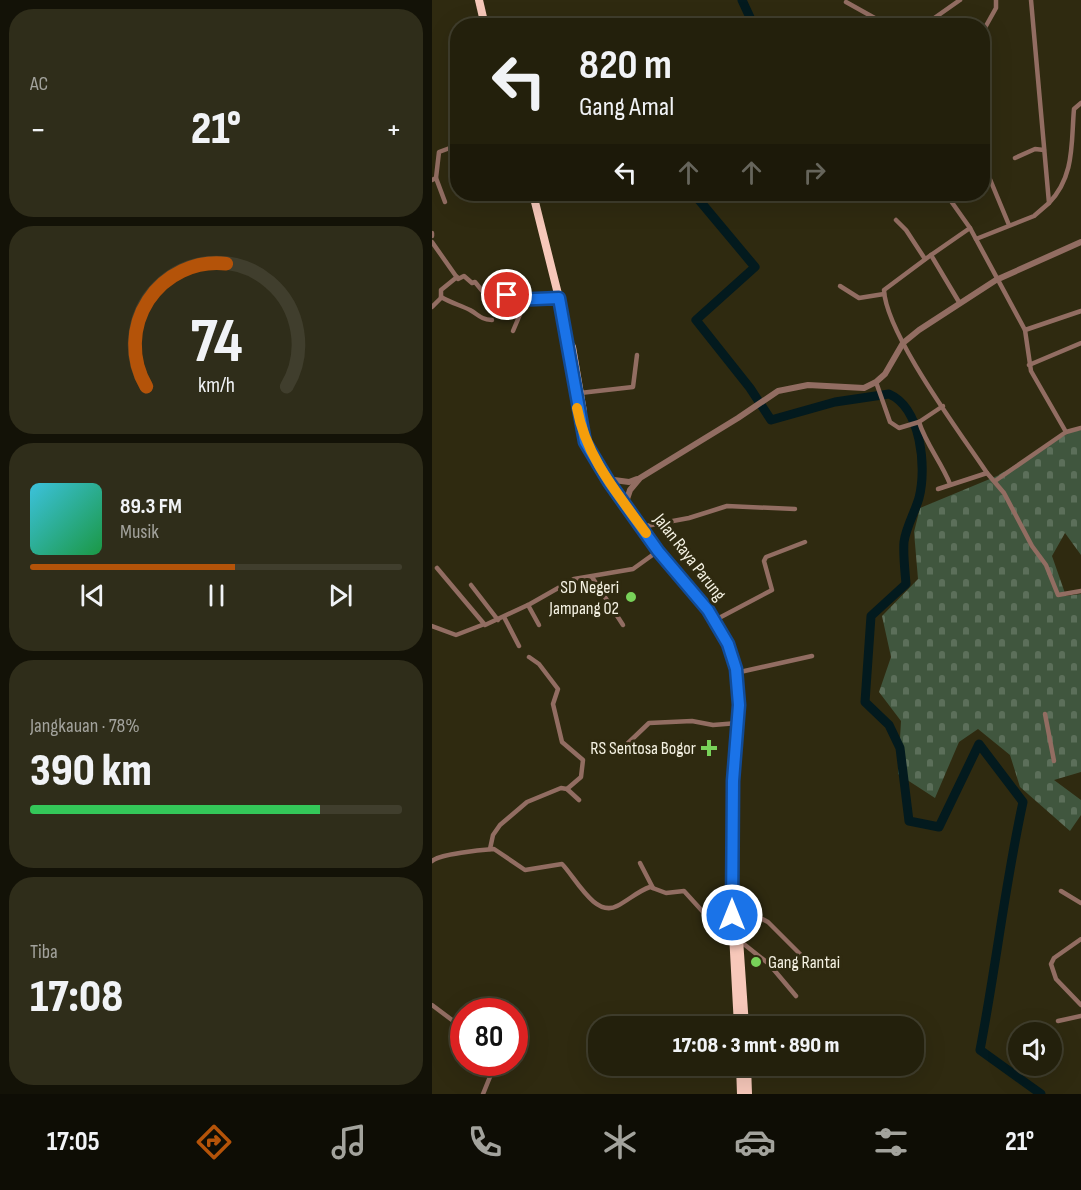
<!DOCTYPE html>
<html lang="id">
<head>
<meta charset="utf-8">
<style>
  body { margin:0; font-family:"Sofia Sans Condensed",sans-serif; background:#2f2d1a; color:#f1f3f6; height:100vh; display:flex; flex-direction:column; font-size:22px; white-space:nowrap }
  * { box-sizing:border-box; margin:0 }
  p { font-size:20px; color:#a3a39d }
  .icon { flex:none; width:33px; height:33px; fill:none; stroke:currentColor; stroke-width:2; stroke-linecap:round; stroke-linejoin:round }
  .map { position:relative; flex:1; overflow:hidden }
  .drawer { display:flex; flex-direction:column; gap:9px; padding:9px; background:#131207; width:432px }
  .drawer>* { flex:none }
  .hud { position:absolute; left:18px; top:18px; width:540px; height:183px; border-radius:24px; box-shadow:0 6px 24px #0002,0 0 0 2px #403e2d; background:#23200c; color:#f1f3f6; overflow:hidden }
  .buttons { position:absolute; left:576px; top:1022px; display:grid; gap:12px }
  .buttons a { display:grid; place-items:center; width:54px; height:54px; border-radius:50%; background:#23200c; box-shadow:0 6px 24px #0002,0 0 0 2px #403e2d; font-size:30px }
  .speed { position:absolute; left:18px; top:998px; display:flex; gap:12px; font-size:30px; font-weight:700; text-align:center }
  .speed>* { display:grid; place-content:center; width:78px; height:78px; border-radius:50%; background:#23200c; box-shadow:0 6px 24px #0002,0 0 0 2px #403e2d; line-height:1 }
  .speed .limit { border:9px solid #d22; background:#fff; color:#111 }
  .pin { position:absolute; display:grid; place-items:center; width:51px; height:51px; color:#fff; margin:-26px; border:3px solid #fff; border-radius:50%; box-shadow:0 2px 6px #0007 }
  .me { position:absolute; width:66px; margin:-33px; rotate:0deg; stroke-linejoin:round; filter:drop-shadow(0 0 4px #0008) }
  .turn { display:flex; align-items:center; gap:21px; height:126px; padding:0 30px; font-size:27px }
  .turn .icon { width:78px; height:78px; stroke-width:2.5 }
  .turn b { display:block; font-size:42px; line-height:51px }
  .lanes { display:flex; align-items:center; height:57px; padding:0 30px; background:#0003; justify-content:center; gap:30px; direction:ltr }
  .lanes .off { opacity:.35 }
  .big { font-size:45px; font-weight:800; line-height:1.1 }
  .drawer .tile { flex:1; display:flex; flex-direction:column; justify-content:center; gap:9px; min-width:0; padding:0 21px; border-radius:24px; background:#2f2d1a }
  .drawer .dial { align-items:center; gap:0 }
  .dial svg { height:156px; overflow:visible; fill:none; stroke:#403e2d; stroke-width:7; stroke-linecap:round; text-anchor:middle }
  .dial text { fill:#f1f3f6; stroke:none }
  .song { display:flex; align-items:center; gap:18px }
  .cover { width:72px; height:72px; border-radius:9px; background:linear-gradient(135deg,hsl(190 70% 55%),hsl(140 70% 35%)) }
  .played { height:6px; border-radius:3px; background:linear-gradient(90deg,#b45309 55%,#403e2d 55%) }
  .keys { display:flex; justify-content:space-around; direction:ltr }
  .heat { display:flex; justify-content:space-between; align-items:center; font-size:33px; direction:ltr }
  .charge { height:9px; border-radius:4px; background:linear-gradient(90deg,#34c759 78%,#403e2d 0) }
  .trip { position:absolute; left:156px; top:1016px; width:336px; height:60px; border-radius:24px; background:#23200c; box-shadow:0 6px 24px #0002,0 0 0 2px #403e2d; font-weight:800; line-height:60px; text-align:center }
  .tabs { display:flex; height:96px; justify-content:space-around; align-items:center; background:#0e0d05; color:#a3a39d }
  .tabs .icon { width:42px; height:42px }
  .tabs .on { color:#b45309 }
  .tabs b { font-size:27px; color:#f1f3f6 }
  main { display:flex; flex:1; min-height:0 }
  .map>svg:first-child { display:block }
</style>
</head>
<body>
<main>
<section class="drawer">
<div class="tile"><p>AC</p>
<div class="heat"><a>−</a><b class="big">21°</b><a>+</a></div>
</div>
<div class="tile dial"><svg viewBox="0 0 100 80">
<path d="M14 69A42 42 0 1 1 86 69"/>
<path d="M14 69A42 42 0 0 1 55 6" stroke="#b45309"/>
<text x="50" y="56" font-size="32" font-weight="700">74</text>
<text x="50" y="72" font-size="11">km/h</text>
</svg></div>
<div class="tile">
<div class="song"><i class="cover"></i><div><b>89.3 FM</b><p>Musik</p></div></div>
<div class="played"></div>
<div class="keys"><svg class="icon" aria-label="previous" viewBox="0 0 24 24"><path d="M18 5L8 12l10 7zM5 5v14"/></svg><svg class="icon" aria-label="pause" viewBox="0 0 24 24"><path d="M8 5v14M16 5v14"/></svg><svg class="icon" aria-label="next" viewBox="0 0 24 24"><path d="M6 5l10 7-10 7zM19 5v14"/></svg></div>
</div>
<div class="tile"><p>Jangkauan · 78%</p><b class="big">390 km</b><div class="charge"></div></div>
<div class="tile"><p>Tiba</p><b class="big">17:08</b></div>
</section>
<div class="map">
<svg width="649" height="1094" viewBox="0 0 649 1094">
  <defs>
    <pattern id="cemetery-stones" width="16" height="16" patternUnits="userSpaceOnUse" patternTransform="scale(1.5)"><rect width="16" height="16" fill="#40563e"/><path d="M2 7V4a2 2 0 0 1 4 0v3zM10 15v-3a2 2 0 0 1 4 0v3z" fill="#5c6f5a"/></pattern>
  </defs>
  <rect width="100%" height="100%" fill="#2f2a10"/>
  <polygon fill="url(#cemetery-stones)" points="649,430 649,555 633,533 620,556 634,596 649,594 649,772 622,780 649,800 649,815 638,831 588,787 578,755 546,729 527,742 503,798 466,774 469,721 447,692 459,657 450,616 486,579 482,532 488,508 565,476 638,432"/>
  <g fill="none" stroke-linecap="round" stroke-linejoin="round">
    <g stroke="#031a1e" stroke-width="9">
      <polyline points="310,0 322,26"/>
      <path d="M 262,194 L 323,267 L 264,320 L 318,388 L 339,420 L 403,402 L 457,394 C 489,408 495,467 487,498 C 483,512 474,527 472,542 C 471,555 473,571 474,584 L 439,616 L 433,702 L 457,725 L 468,748 L 477,821 L 507,827 L 547,744 L 591,802 C 573,884 564,967 548,1050 L 609,1094"/>
    </g>
    <g stroke="#926d62" stroke-width="4.5">
      <polyline points="414,2 457,26"/>
      <polyline points="180,26 181,23"/>
      <polyline points="491,26 528,0"/>
      <polyline points="550,33 564,8 564,0"/>
      <polyline points="583,158 603,149 612,150"/>
      <polyline points="550,160 577,225"/>
      <polyline points="4,178 13,202"/>
      <polyline points="0,180 4,178 7,152 26,145"/>
      <polyline points="418,194 425,198 433,194"/>
      <polyline points="514,194 538,228 593,330 599,371 634,432"/>
      <path d="M 617,203 C 643,176 639,143 642,109 L 649,103"/>
      <polyline points="464,220 474,230 493,259"/>
      <polyline points="0,233 0,236"/>
      <polyline points="544,239 602,216 617,203 599,0"/>
      <polyline points="0,242 26,279 32,276 40,283 43,282 52,293 58,289 68,299 74,295 79,300 127,298"/>
      <path d="M 499,255 L 452,290 C 454,334 529,434 555,473 L 572,493 L 600,546 L 614,565 L 626,595 L 649,591"/>
      <polyline points="408,286 427,298 452,294"/>
      <path d="M 9,297 C 19,303 28,305 38,310 C 47,315 48,319 60,320"/>
      <polyline points="527,302 499,255 538,228"/>
      <polyline points="0,307 9,298 9,290 25,277"/>
      <polyline points="593,330 649,311"/>
      <polyline points="81,331 94,300"/>
      <polyline points="597,365 649,343"/>
      <polyline points="444,382 458,422 467,428 487,422 511,406"/>
      <polyline points="148,393 201,387 205,355"/>
      <path d="M 487,422 C 494,444 509,462 518,484"/>
      <polyline points="563,481 634,432 649,428"/>
      <polyline points="506,489 555,473"/>
      <polyline points="214,526 257,518 295,506 363,509"/>
      <polyline points="5,568 53,625 98,604 142,579 201,569 226,551"/>
      <polyline points="160,577 191,625"/>
      <polyline points="39,585 66,620"/>
      <polyline points="96,605 107,625"/>
      <polyline points="72,617 87,646"/>
      <polyline points="287,618 340,590 332,561 334,557 373,542"/>
      <polyline points="0,626 24,635 50,625"/>
      <polyline points="97,657 107,664 126,689 121,704 130,742 151,760 149,777 135,789"/>
      <polyline points="308,672 380,656"/>
      <polyline points="613,714 622,761"/>
      <polyline points="194,745 217,723 260,721 281,725 306,723"/>
      <polyline points="58,849 61,835 68,825 95,802 129,788 135,789 147,800"/>
      <path d="M 0,861 C 8,854 49,850 62,849 L 93,870 L 130,864 C 143,877 163,918 185,906 C 197,900 206,891 218,887 L 234,893 L 252,891 L 272,913 L 300,915"/>
      <polyline points="208,863 221,888"/>
      <polyline points="629,891 649,903"/>
      <polyline points="305,906 336,922 378,964"/>
      <polyline points="649,939 622,958 619,964 624,979 649,1005"/>
      <polyline points="308,941 337,964 364,996"/>
      <polyline points="0,1005 32,1029"/>
      <polyline points="626,1021 649,1016"/>
      <polyline points="51,1094 64,1062"/>
    </g>
    <g stroke="#926d62" stroke-width="6">
      <polyline points="182,480 197,482 205,479"/>
      <polyline points="195,499 198,490 208,478 306,418 346,391 376,385 432,388 444,382 453,374 471,343 487,330 564,280 649,242"/>
    </g>
    <g stroke="#f7c8ba" stroke-width="8">
      <polyline points="47,0 53,26"/>
      <polyline points="101,194 127,298 154,442 177,482 226,551 275,610 295,644 304,669 307,691 301,781 300,915 306,1026"/>
      <polyline points="140,347 151,412"/>
      <polyline points="305,910 313,1026"/>
      <polyline points="308,1065 309,1094"/>
      <polyline points="315,1065 316,1094"/>
    </g>
  </g>
  <g fill="none" stroke-linecap="round" stroke-linejoin="round">
    <g stroke="#114b97" stroke-width="15">
      <polyline id="route" points="75,295 80,300 127,298 153,442 177,482 226,551 276,610 296,644 304,669 307,705 301,781 300,915"/>
    </g>
    <use href="#route" stroke="#1a73e8" stroke-width="10"/>
    <path stroke="#f59e0b" stroke-width="10" d="M 145,408 C 154,457 185,493 214,533"/>
  </g>
  <g fill="#78d259" stroke="#2f2a10" stroke-width="2">
    <circle cx="199" cy="597" r="6"/>
    <path d="M274 739h6v6h6v6h-6v6h-6v-6h-6v-6h6z"/>
    <circle cx="324" cy="962" r="6"/>
  </g>
  <g text-anchor="middle" stroke-width="6" stroke-linejoin="round" paint-order="stroke">
    <g font-size="18" fill="#f5f2e3" stroke="#2f2a10">
      <text transform="translate(258 557) rotate(52)" y="6">Jalan Raya Parung</text>
    </g>
    <g font-size="18" fill="#f5f2e3" stroke="#2f2a10" text-anchor="end">
      <text x="187" y="593">SD Negeri<tspan x="187" dy="21">Jampang 02</tspan></text>
      <text x="264" y="754">RS Sentosa Bogor</text>
      <text x="336" y="968" text-anchor="start">Gang Rantai</text>
    </g>
  </g>
</svg>
<div class="buttons">
<a><svg class="icon" aria-label="sound" viewBox="0 0 24 24"><path d="M4 9h4l5-4v14l-5-4H4zM17 9q2 3 0 6"/></svg></a>
</div>
<div class="speed"><div class="limit">80</div></div>
<div class="pin" style="left:75px;top:295px;background:#d93025"><svg class="icon" aria-label="arrive" viewBox="0 0 24 24"><path d="M6 21V4h12l-3 4 3 4H6"/></svg></div>
<svg class="me" style="left:300px;top:915px" viewBox="-20 -20 40 40"><circle r="17" fill="#1a73e8" stroke="#fff" stroke-width="3"/><path d="M0-11L8 9 0 5-8 9z" fill="#fff"/></svg>
<div class="trip">17:08 · 3 mnt · 890 m</div>
<div class="hud">
<div class="turn"><svg class="icon" aria-label="left" viewBox="0 0 24 24"><path d="M17 20v-9H6M10 6l-5 5 5 5"/></svg><div><b>820 m</b>Gang Amal</div></div>
<div class="lanes"><svg class="icon" aria-label="left" viewBox="0 0 24 24"><path d="M17 20v-9H6M10 6l-5 5 5 5"/></svg><svg class="icon off" aria-label="ahead" viewBox="0 0 24 24"><path d="M12 20V5M6 11l6-6 6 6"/></svg><svg class="icon off" aria-label="ahead" viewBox="0 0 24 24"><path d="M12 20V5M6 11l6-6 6 6"/></svg><svg class="icon off" aria-label="right" viewBox="0 0 24 24"><path d="M7 20v-9h11M14 6l5 5-5 5"/></svg></div>
</div>
</div>
</main>
<nav class="tabs">
<b>17:05</b>
<svg class="icon on" aria-label="directions" viewBox="0 0 24 24"><path d="M12 3l9 9-9 9-9-9zM9 14v-3h6M13 9l2 2-2 2"/></svg>
<svg class="icon" aria-label="music" viewBox="0 0 24 24"><path d="M9 18V5l10-2v13"/><circle cx="6" cy="18" r="3"/><circle cx="16" cy="16" r="3"/></svg>
<svg class="icon" aria-label="phone" viewBox="0 0 24 24"><path d="M5 4h4l2 5-3 2q2 4 5 5l2-3 5 2v4C11 20 4 13 5 4z"/></svg>
<svg class="icon" aria-label="climate" viewBox="0 0 24 24"><path d="M12 3v18M4 7l16 10M4 17L20 7"/></svg>
<svg class="icon" aria-label="car" viewBox="0 0 24 24"><path d="M5 17H2v-5l4-1 3-4h7l3 4 3 1v5h-3M9 17h6M6 11h13"/><circle cx="7" cy="17" r="2"/><circle cx="17" cy="17" r="2"/></svg>
<svg class="icon" aria-label="filters" viewBox="0 0 24 24"><path d="M4 7h16M4 17h16"/><circle cx="9" cy="7" r="2"/><circle cx="15" cy="17" r="2"/></svg>
<b>21°</b>
</nav>
</body>
</html>
